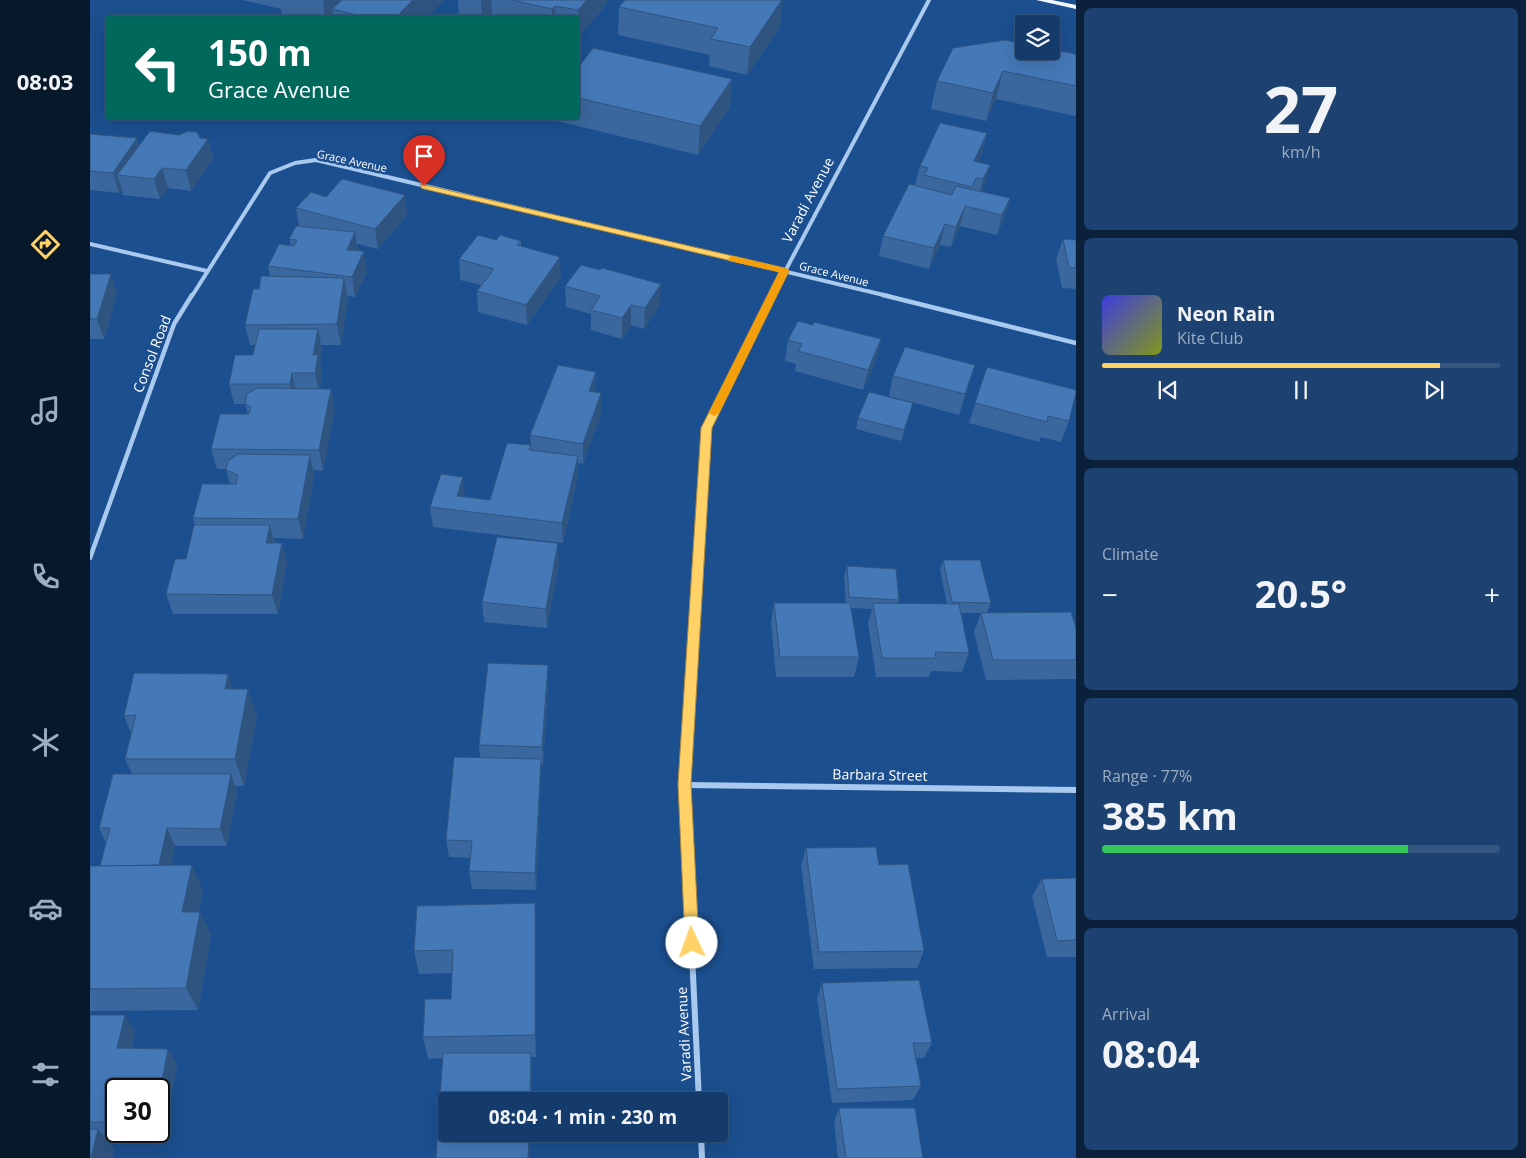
<!DOCTYPE html>
<html lang="en">
<head>
<meta charset="utf-8">
<style>
  body { margin:0; font-family:"Open Sans",sans-serif; background:#1d4271; color:#f1f3f6; height:100vh; display:flex; flex-direction:column; font-size:19px; white-space:nowrap }
  * { box-sizing:border-box; margin:0 }
  p { font-size:16px; color:#9dadc1 }
  .icon { flex:none; width:28px; height:28px; fill:none; stroke:currentColor; stroke-width:2; stroke-linecap:round; stroke-linejoin:round }
  .map { position:relative; flex:1; overflow:hidden }
  .panel { display:flex; flex-direction:column; gap:8px; padding:8px; background:#0b203b; width:450px }
  .panel>* { flex:none }
  .banner { position:absolute; left:15px; top:15px; width:475px; height:105px; border-radius:5px; box-shadow:0 5px 20px #0002,0 0 0 1px #33557e; background:#00695c; color:#fff; overflow:hidden }
  .buttons { position:absolute; left:925px; top:15px; display:grid; gap:10px }
  .buttons a { display:grid; place-items:center; width:45px; height:45px; border-radius:5px; background:#143b6b; box-shadow:0 5px 20px #0002,0 0 0 1px #33557e; font-size:25px }
  .speed { position:absolute; left:15px; top:1078px; display:flex; gap:10px; font-size:25px; font-weight:700; text-align:center }
  .speed>* { display:grid; place-content:center; width:65px; height:65px; border-radius:50%; background:#143b6b; box-shadow:0 5px 20px #0002,0 0 0 1px #33557e; line-height:1 }
  .speed .limit { border:2px solid #111; border-radius:8px; background:#fff; color:#111 }
  .pin { position:absolute; display:grid; place-items:center; width:42px; height:42px; color:#fff; margin:-51px -21px; border-radius:50% 50% 50% 0; rotate:-45deg; box-shadow:0 0 5px #0007 }
  .pin .icon { rotate:45deg }
  .me { position:absolute; width:55px; margin:-28px; rotate:357deg; stroke-linejoin:round; filter:drop-shadow(0 0 4px #0008) }
  .turn { display:flex; align-items:center; gap:18px; height:105px; padding:0 20px; font-size:22px }
  .turn .icon { width:65px; height:65px; stroke-width:2.5 }
  .turn b { display:block; font-size:35px; line-height:42px }
  .big { font-size:38px; font-weight:700; line-height:1.1 }
  .panel .widget { flex:1; display:flex; flex-direction:column; justify-content:center; gap:8px; min-width:0; padding:0 18px; border-radius:8px; background:#1d4271 }
  .panel .dial { align-items:center; gap:0 }
  .dial b { font-size:65px; line-height:1 }
  .song { display:flex; align-items:center; gap:15px }
  .cover { width:60px; height:60px; border-radius:8px; background:linear-gradient(135deg,hsl(240 70% 55%),hsl(70 70% 35%)) }
  .played { height:5px; border-radius:2px; background:linear-gradient(90deg,#ffd166 85%,#33557e 85%) }
  .keys { display:flex; justify-content:space-around; direction:ltr }
  .heat { display:flex; justify-content:space-between; align-items:center; font-size:28px; direction:ltr }
  .charge { height:8px; border-radius:4px; background:linear-gradient(90deg,#34c759 77%,#33557e 0) }
  .trip { position:absolute; left:348px; top:1092px; width:290px; height:50px; border-radius:5px; background:#143b6b; box-shadow:0 5px 20px #0002,0 0 0 1px #33557e; font-weight:700; line-height:50px; text-align:center }
  main { display:flex; flex:1; min-height:0 }
  .tabs { display:flex; flex-direction:column; width:90px; justify-content:space-around; align-items:center; background:#08182b; color:#9dadc1 }
  .tabs .icon { width:35px; height:35px }
  .tabs .active { color:#ffd166 }
  .tabs b { font-size:22px; color:#f1f3f6 }
  .map>svg:first-child { display:block }
</style>
</head>
<body>
<main>
<nav class="tabs">
<b>08:03</b>
<svg class="icon active" aria-label="directions" viewBox="0 0 24 24"><path d="M12 3l9 9-9 9-9-9zM9 14v-3h6M13 9l2 2-2 2"/></svg>
<svg class="icon" aria-label="music" viewBox="0 0 24 24"><path d="M9 18V5l10-2v13"/><circle cx="6" cy="18" r="3"/><circle cx="16" cy="16" r="3"/></svg>
<svg class="icon" aria-label="phone" viewBox="0 0 24 24"><path d="M5 4h4l2 5-3 2q2 4 5 5l2-3 5 2v4C11 20 4 13 5 4z"/></svg>
<svg class="icon" aria-label="climate" viewBox="0 0 24 24"><path d="M12 3v18M4 7l16 10M4 17L20 7"/></svg>
<svg class="icon" aria-label="car" viewBox="0 0 24 24"><path d="M5 17H2v-5l4-1 3-4h7l3 4 3 1v5h-3M9 17h6M6 11h13"/><circle cx="7" cy="17" r="2"/><circle cx="17" cy="17" r="2"/></svg>
<svg class="icon" aria-label="filters" viewBox="0 0 24 24"><path d="M4 7h16M4 17h16"/><circle cx="9" cy="7" r="2"/><circle cx="15" cy="17" r="2"/></svg>
</nav>
<div class="map">
<svg width="986" height="1158" viewBox="0 0 986 1158">
  <rect width="100%" height="100%" fill="#1b4f8f"/>
  <g fill="none" stroke-linecap="round" stroke-linejoin="round">
    <g stroke="#a9c9ee" stroke-width="4">
      <polyline points="0,244 117,271"/>
      <polyline points="102,296 180,173 205,163 226,160 798,296"/>
      <polyline points="682,296 839,0"/>
    </g>
    <g stroke="#a9c9ee" stroke-width="4.5">
      <polyline points="793,295 986,343"/>
      <polyline points="0,558 84,324 102,295"/>
      <polyline points="601,675 617,428 683,295"/>
    </g>
    <g stroke="#a9c9ee" stroke-width="6">
      <polyline points="601,673 594,785 609,1101"/>
      <polyline points="594,785 986,790"/>
      <polyline points="611,1134 612,1158"/>
    </g>
    <polygon fill="#f0f6ff" fill-rule="evenodd" points="946,0 962,0 986,5 986,9"/>
  </g>
  <g fill="#3a679d" fill-rule="evenodd">
    <polygon points="152,0 354,0 336,18 192,18 191,9"/>
    <polygon points="368,0 517,0 517,3 488,38 488,18 412,18 402,15 399,18 369,18"/>
    <polygon points="529,7 690,27 657,75 619,66 620,55 528,35"/>
    <polygon points="986,54 986,114 985,116 906,99 896,121 841,109 847,81"/>
    <polygon points="488,68 642,79 640,107 608,155 467,121 467,118 488,118"/>
    <polygon points="897,133 892,153 888,162 895,185 891,192 920,198 914,219 907,235 870,226 861,247 850,245 839,269 789,256 793,236 825,186 830,166"/>
    <polygon points="0,134 47,138 49,146 110,138 118,139 123,159 101,191 78,188 70,199 33,195 32,189 29,193 0,190"/>
    <polygon points="315,195 317,215 288,249 267,244 268,251 277,272 265,297 257,296 258,299 251,345 231,345 232,350 230,361 232,375 230,389 241,389 245,409 233,471 223,470 224,475 213,539 184,538 185,543 192,543 197,562 188,614 83,614 76,594 96,559 105,525 103,518 140,484 136,469 127,469 121,449 158,414 155,404 144,404 139,384 163,355 165,345 160,345 155,325 169,289 180,277 178,266 201,246 199,239 209,226 206,208 236,197"/>
    <polygon points="973,239 986,240 986,289 972,288 966,259"/>
    <polygon points="406,240 431,241 431,246 471,277 437,325 388,312 387,291 391,285 370,280 369,259"/>
    <polygon points="0,274 27,294 14,339 0,339"/>
    <polygon points="475,286 570,305 554,329 541,325 532,339 501,330 501,314 476,307"/>
    <polygon points="723,325 791,339 786,360 773,390 705,371 706,364 695,361 698,340"/>
    <polygon points="885,365 879,385 869,415 799,396 803,376"/>
    <polygon points="897,367 979,421 971,442 951,437 949,442 879,423"/>
    <polygon points="506,392 511,393 511,414 493,464 488,463 488,476 473,543 343,527 340,507 375,497 400,500 441,445 440,435"/>
    <polygon points="820,413 811,441 766,429 768,418"/>
    <polygon points="853,560 901,603 897,613 986,628 986,679 896,680 884,632 891,613 871,613 879,653 872,672 841,671 839,677 786,677 778,623 782,609 761,608 769,657 764,677 686,677 681,623 684,603 756,603 754,577 757,566 809,600 808,604 857,604 850,570"/>
    <polygon points="469,563 457,628 394,622 392,602"/>
    <polygon points="458,665 458,685 453,765 451,765 451,777 446,890 382,889 379,871 380,858 359,857 356,840 390,757 389,745"/>
    <polygon points="143,689 167,716 154,786 145,786 147,792 137,846 85,846 81,865 113,890 109,912 110,912 121,935 108,1010 0,1011 0,866 10,866 16,843 9,828 42,774 35,759 41,733 34,716"/>
    <polygon points="716,848 789,865 834,951 827,968 724,969 711,865"/>
    <polygon points="986,878 986,957 957,957 942,896 952,879"/>
    <polygon points="445,903 446,927 446,1057 441,1057 442,1068 439,1158 346,1158 353,1058 338,1059 333,1037 361,999 362,973 329,974 324,951"/>
    <polygon points="732,983 842,1043 834,1058 826,1058 831,1086 823,1100 742,1103 727,998"/>
    <path d="M 0,1015 L 45,1031 L 41,1049 L 78,1049 L 87,1064 L 74,1136 L 13,1136 L 24,1149 L 22,1158 L 0,1158 ZM 26,1089 L 69,1089 L 69,1131 L 26,1131 Z"/>
    <polygon points="749,1108 833,1158 748,1158 744,1122"/>
  </g>
  <g fill="#305480">
    <polygon points="234,0 277,0 242,9 244,18 235,18 233,1"/>
    <polygon points="323,0 354,0 336,18 305,18"/>
    <polygon points="391,0 401,0 402,15 399,18 392,18"/>
    <polygon points="497,0 517,0 517,3 488,38 488,10"/>
    <polygon points="693,0 690,27 657,75 660,47"/>
    <polygon points="465,6 465,18 462,18 462,9"/>
    <polygon points="913,71 906,99 896,121 903,93"/>
    <polygon points="642,79 640,107 608,155 610,126"/>
    <polygon points="897,133 892,153 879,181 884,161"/>
    <polygon points="47,138 52,159 27,175 32,189 29,193 23,173"/>
    <polygon points="118,139 123,159 101,191 96,170"/>
    <polygon points="900,165 895,185 888,200 893,179"/>
    <polygon points="72,168 78,188 70,199 64,179"/>
    <polygon points="315,195 317,215 288,249 285,229"/>
    <polygon points="920,198 914,219 907,235 912,215"/>
    <polygon points="875,206 870,226 861,247 866,227"/>
    <polygon points="855,224 850,245 839,269 844,248"/>
    <polygon points="265,232 268,253 257,250"/>
    <polygon points="274,251 277,272 265,297 262,277"/>
    <polygon points="470,257 471,277 437,325 436,305"/>
    <polygon points="21,274 27,294 14,339 7,319"/>
    <polygon points="254,278 258,299 251,345 247,324"/>
    <polygon points="571,284 570,305 554,329 555,308"/>
    <polygon points="541,305 541,325 532,339 532,318"/>
    <polygon points="228,329 232,350 230,361 232,375 229,393 225,373 223,355"/>
    <polygon points="791,339 786,360 773,390 778,370"/>
    <polygon points="885,365 879,385 869,415 875,394"/>
    <polygon points="506,372 506,392 499,412 499,391"/>
    <polygon points="202,373 206,394 204,404 200,384"/>
    <polygon points="241,389 245,409 233,471 229,450"/>
    <polygon points="511,393 511,414 493,464 493,444"/>
    <polygon points="220,455 224,475 213,539 208,519"/>
    <polygon points="488,456 488,476 473,543 472,523"/>
    <polygon points="373,477 375,497 367,496"/>
    <polygon points="180,525 185,545 176,543"/>
    <polygon points="192,543 197,562 188,614 182,595"/>
    <polygon points="468,543 469,563 457,628 456,609"/>
    <polygon points="458,665 458,685 453,765 452,747"/>
    <polygon points="138,674 147,701 135,689"/>
    <polygon points="158,689 167,716 154,786 145,759"/>
    <polygon points="451,759 451,777 446,890 445,873"/>
    <polygon points="141,774 147,792 137,846 130,829"/>
    <polygon points="77,828 85,846 77,885 68,868"/>
    <polygon points="102,865 113,890 104,936 92,912"/>
    <polygon points="445,903 446,927 446,1057 445,1035"/>
    <polygon points="110,912 121,935 108,1010 96,988"/>
    <polygon points="35,1015 45,1031 37,1063 27,1048"/>
    <polygon points="78,1049 87,1064 74,1136 69,1129 69,1097"/>
    <polygon points="441,1053 442,1068 441,1101 440,1101"/>
    <polygon points="8,1129 24,1149 22,1158 1,1158"/>
    <polygon points="439,1134 440,1134 439,1158 438,1158"/>
  </g>
  <g fill="#4478b7" stroke="#305480">
    <polygon points="252,0 323,0 305,18 280,18 242,9"/>
    <polygon points="422,0 497,0 488,10 465,6 462,9"/>
    <polygon points="535,0 692,0 660,47 621,39 628,28 529,7"/>
    <polygon points="915,40 934,44 934,51 961,51 961,49 986,54 986,86 913,71 903,93 847,81 863,48"/>
    <polygon points="503,48 642,79 610,126 488,98 488,68"/>
    <polygon points="850,123 897,133 884,161 900,165 893,179 886,178 882,187 834,175 838,168 830,166"/>
    <polygon points="60,131 89,135 98,131 107,132 110,138 118,139 96,170 72,168 64,179 27,175"/>
    <polygon points="0,134 47,138 23,173 0,171"/>
    <polygon points="252,179 315,195 285,229 206,208 221,192 236,197"/>
    <polygon points="819,184 862,195 866,186 920,198 912,215 875,206 866,227 855,224 844,248 793,236"/>
    <polygon points="206,226 265,232 257,250 274,251 262,277 178,266 189,244 204,246 207,240 199,239"/>
    <polygon points="388,235 406,240 410,235 431,241 427,245 470,257 436,305 387,291 404,269 369,259"/>
    <polygon points="973,239 986,240 986,268 979,267"/>
    <polygon points="491,265 510,270 512,268 571,284 555,308 541,305 532,318 501,310 510,296 475,286"/>
    <polygon points="0,274 21,274 7,319 0,319"/>
    <polygon points="171,276 254,278 247,324 155,325 163,289 169,289"/>
    <polygon points="708,321 723,325 724,322 791,339 778,370 708,351 712,344 698,340"/>
    <polygon points="169,329 228,329 223,355 228,355 225,373 202,373 200,384 139,384 145,355 163,355"/>
    <polygon points="815,347 885,365 875,394 803,376"/>
    <polygon points="468,365 506,372 499,391 511,393 493,444 440,435"/>
    <polygon points="897,367 986,390 986,393 979,421 958,416 957,422 885,403"/>
    <polygon points="167,388 241,389 229,450 121,449 130,414 159,414 161,407 155,403 157,394"/>
    <polygon points="779,392 823,403 814,430 768,418"/>
    <polygon points="417,443 441,445 439,450 488,456 472,523 340,507 351,474 373,477 367,496 400,500"/>
    <polygon points="148,454 220,455 208,519 103,518 112,484 146,484 148,475 136,470 138,461"/>
    <polygon points="104,525 180,525 176,543 192,543 182,595 76,594 85,559 96,559"/>
    <polygon points="407,537 468,543 456,609 392,602"/>
    <polygon points="853,560 890,560 901,603 862,602"/>
    <polygon points="757,566 806,569 809,600 759,597"/>
    <polygon points="684,603 760,603 769,657 690,657"/>
    <polygon points="783,603 869,604 879,653 845,652 846,658 792,658"/>
    <polygon points="981,612 986,628 986,660 903,660 891,613"/>
    <polygon points="398,663 458,665 452,747 389,745"/>
    <polygon points="44,673 138,674 135,689 158,689 145,759 35,759 46,715 34,716"/>
    <polygon points="364,757 451,759 445,873 379,871 382,841 356,840"/>
    <polygon points="23,774 141,774 130,829 77,828 69,865 10,866 20,828 9,828"/>
    <polygon points="786,847 789,865 818,864 834,951 729,952 716,848"/>
    <polygon points="102,865 92,912 110,912 96,988 0,989 0,866"/>
    <polygon points="986,878 986,940 967,941 952,879"/>
    <polygon points="445,903 445,1035 333,1037 335,999 361,999 363,950 324,951 327,906"/>
    <polygon points="829,980 842,1043 823,1043 831,1086 747,1089 732,983"/>
    <polygon points="0,1015 35,1015 27,1048 78,1049 69,1097 69,1089 26,1089 26,1122 0,1122"/>
    <polygon points="353,1053 441,1053 440,1101 356,1101 356,1134 439,1134 438,1158 346,1158"/>
    <polygon points="749,1108 825,1108 833,1158 756,1158"/>
    <polygon points="0,1129 8,1129 1,1158 0,1158"/>
  </g>
  <polygon fill="#ffd166" stroke="#a68842" points="331,184 695,268 699,271 622,428 601,784 609,943 607,947 602,949 597,947 595,943 588,784 611,428 689,272 334,189 331,188"/>
  <polygon fill="#f59e0b" points="643,256 698,269 699,271 629,413 624,416 619,413 689,272 639,261 639,257"/>
  <g text-anchor="middle" stroke-width="5" stroke-linejoin="round" paint-order="stroke">
    <g font-size="11" fill="#fff" stroke="#1b4f8f">
      <text transform="translate(262 161) rotate(12)" y="4">Grace Avenue</text>
      <text transform="translate(744 274) rotate(14)" y="4">Grace Avenue</text>
    </g>
    <g font-size="14" fill="#fff" stroke="#1b4f8f">
      <text transform="translate(718 200) rotate(-62)" y="5">Varadi Avenue</text>
      <text transform="translate(62 354) rotate(-69)" y="5">Consol Road</text>
      <text transform="translate(790 775) rotate(1)" y="5">Barbara Street</text>
      <text transform="translate(594 1034) rotate(-93)" y="5">Varadi Avenue</text>
    </g>
  </g>
</svg>
<div class="buttons">
<a><svg class="icon" aria-label="layers" viewBox="0 0 24 24"><path d="M12 4l9 5-9 5-9-5zM3 14l9 5 9-5"/></svg></a>
</div>
<div class="speed"><div class="limit">30</div></div>
<div class="pin" style="left:334px;top:186px;background:#d93025"><svg class="icon" aria-label="arrive" viewBox="0 0 24 24"><path d="M6 21V4h12l-3 4 3 4H6"/></svg></div>
<svg class="me" style="left:602px;top:943px" viewBox="-20 -20 40 40"><circle r="19" fill="#fff"/><path d="M0-13L10 11 0 6-10 11z" fill="#ffd166"/></svg>
<div class="trip">08:04 · 1 min · 230 m</div>
<div class="banner">
<div class="turn"><svg class="icon" aria-label="left" viewBox="0 0 24 24"><path d="M17 20v-9H6M10 6l-5 5 5 5"/></svg><div><b>150 m</b>Grace Avenue</div></div>
</div>
</div>
<section class="panel">
<div class="widget dial"><b>27</b><p>km/h</p></div>
<div class="widget">
<div class="song"><i class="cover"></i><div><b>Neon Rain</b><p>Kite Club</p></div></div>
<div class="played"></div>
<div class="keys"><svg class="icon" aria-label="previous" viewBox="0 0 24 24"><path d="M18 5L8 12l10 7zM5 5v14"/></svg><svg class="icon" aria-label="pause" viewBox="0 0 24 24"><path d="M8 5v14M16 5v14"/></svg><svg class="icon" aria-label="next" viewBox="0 0 24 24"><path d="M6 5l10 7-10 7zM19 5v14"/></svg></div>
</div>
<div class="widget"><p>Climate</p>
<div class="heat"><a>−</a><b class="big">20.5°</b><a>+</a></div>
</div>
<div class="widget"><p>Range · 77%</p><b class="big">385 km</b><div class="charge"></div></div>
<div class="widget"><p>Arrival</p><b class="big">08:04</b></div>
</section>
</main>
</body>
</html>
